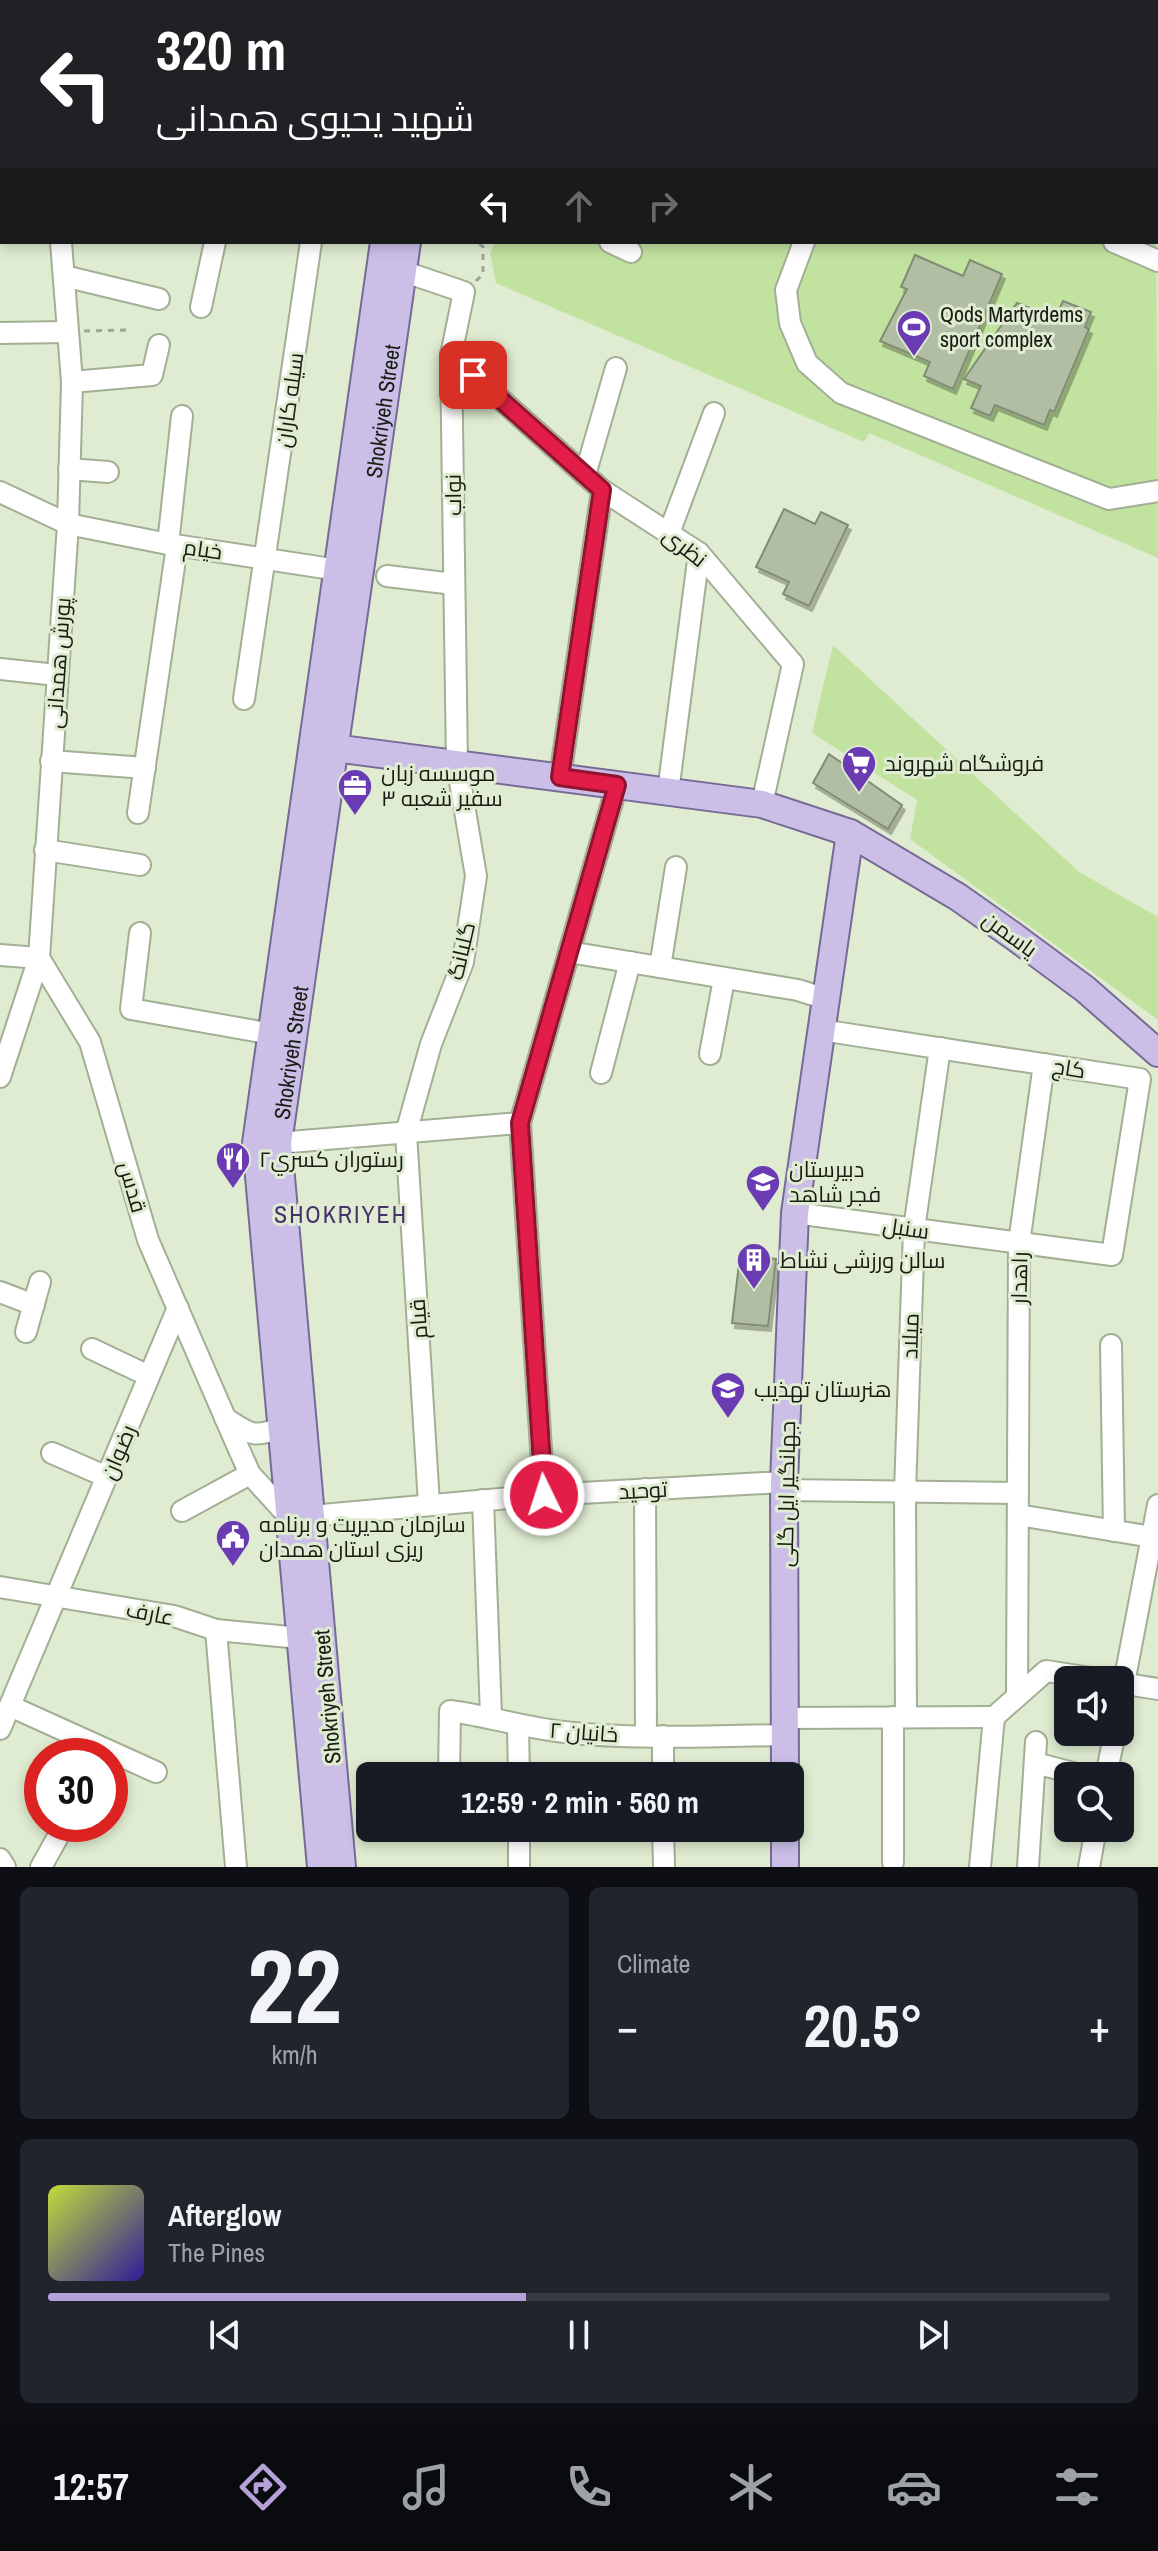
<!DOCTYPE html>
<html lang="en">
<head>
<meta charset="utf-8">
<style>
  body { margin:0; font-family:"Archivo Narrow",Cairo,sans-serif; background:#20242c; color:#f1f3f6; height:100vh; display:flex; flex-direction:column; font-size:30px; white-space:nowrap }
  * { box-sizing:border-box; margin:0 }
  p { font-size:26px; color:#9ea1a6 }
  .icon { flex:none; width:44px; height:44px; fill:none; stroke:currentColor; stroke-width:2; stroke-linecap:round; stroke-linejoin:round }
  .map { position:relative; height:1867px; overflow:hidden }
  .drawer { display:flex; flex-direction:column; gap:20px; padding:20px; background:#0d0f14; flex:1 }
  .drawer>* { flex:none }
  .guide { position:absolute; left:0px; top:0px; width:1158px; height:244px; box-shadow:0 4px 12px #0003; background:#202124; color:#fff; overflow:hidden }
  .buttons { position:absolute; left:1054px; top:1666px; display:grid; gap:16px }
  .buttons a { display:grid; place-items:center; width:80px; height:80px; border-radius:12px; background:#171b24; box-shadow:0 4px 12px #0003; font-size:40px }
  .speed { position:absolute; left:24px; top:1738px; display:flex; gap:16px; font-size:40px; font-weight:700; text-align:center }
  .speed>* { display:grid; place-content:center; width:104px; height:104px; border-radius:50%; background:#171b24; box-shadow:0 4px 12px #0003; line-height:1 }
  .speed .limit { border:12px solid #d22; background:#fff; color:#111 }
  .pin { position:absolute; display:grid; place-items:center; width:68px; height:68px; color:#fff; margin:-34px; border-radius:16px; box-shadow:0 4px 12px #0006 }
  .me { position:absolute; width:88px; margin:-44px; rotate:356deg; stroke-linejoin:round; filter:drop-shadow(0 0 6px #0008) }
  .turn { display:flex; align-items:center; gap:28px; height:168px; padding:0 24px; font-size:36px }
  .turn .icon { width:104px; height:104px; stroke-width:2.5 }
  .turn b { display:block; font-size:56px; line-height:68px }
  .lanes { display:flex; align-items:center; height:76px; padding:0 24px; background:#0003; justify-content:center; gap:40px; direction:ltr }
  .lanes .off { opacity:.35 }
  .big { font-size:60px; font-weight:700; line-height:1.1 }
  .drawer .tile { flex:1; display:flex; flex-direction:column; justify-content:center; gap:12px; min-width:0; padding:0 28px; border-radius:12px; background:#20242c }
  .drawer .dial { align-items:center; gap:0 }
  .dial b { font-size:104px; line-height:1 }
  .song { display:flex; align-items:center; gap:24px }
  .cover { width:96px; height:96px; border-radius:12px; background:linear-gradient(135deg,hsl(70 70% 55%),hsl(250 70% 35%)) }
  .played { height:8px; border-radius:4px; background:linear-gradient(90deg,#b5a0d8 45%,#363941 45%) }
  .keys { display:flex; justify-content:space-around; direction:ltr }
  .heat { display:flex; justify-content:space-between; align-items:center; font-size:44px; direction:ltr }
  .drawer .tiles { flex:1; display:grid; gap:20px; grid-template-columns:1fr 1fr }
  .tile:last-child { grid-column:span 2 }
  .trip { position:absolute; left:356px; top:1762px; width:448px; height:80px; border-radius:12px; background:#171b24; box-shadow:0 4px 12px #0003; font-weight:700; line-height:80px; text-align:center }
  .menu { display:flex; height:128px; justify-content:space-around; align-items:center; background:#090b0e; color:#9ea1a6 }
  .menu .icon { width:56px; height:56px }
  .menu .current { color:#b5a0d8 }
  .menu b { font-size:36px; color:#f1f3f6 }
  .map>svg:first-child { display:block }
</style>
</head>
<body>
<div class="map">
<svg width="1158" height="1867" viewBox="0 0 1158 1867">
  <defs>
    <filter id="shadow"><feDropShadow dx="3" dy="5" stdDeviation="0" flood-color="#0004"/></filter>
  </defs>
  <rect width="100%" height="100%" fill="#dfecd1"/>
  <g fill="#c2e29f">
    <polygon points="595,0 1068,0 594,2"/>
    <polygon points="1156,158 1158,558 869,433 864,442 496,283 490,253 495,242 1156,242"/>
    <polygon points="833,645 1079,872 1158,917 1158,1020 910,839 917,800 812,733"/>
  </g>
  <g fill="#b1bea4" stroke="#808c73" stroke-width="2" filter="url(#shadow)">
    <polygon points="915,255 963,276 970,260 1002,274 953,389 924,376 930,362 880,341 907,289 901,287"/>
    <polygon points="1063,301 1091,312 1085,327 1089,329 1054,412 1050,410 1044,425 995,405 990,416 971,408 981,386 964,379 1017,303 1030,308 1028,313 1053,323"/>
    <polygon points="784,509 815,524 821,512 848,525 809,606 783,594 789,582 756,567"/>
    <polygon points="829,754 902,805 888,829 813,783"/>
    <polygon points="740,1255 776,1259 768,1326 732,1323"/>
  </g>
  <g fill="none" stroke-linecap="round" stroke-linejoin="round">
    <g stroke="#a2af95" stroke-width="24">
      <g id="minor">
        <polyline points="25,0 30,2"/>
        <polyline points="355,0 355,2"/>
        <polyline points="765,0 769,2"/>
        <polyline points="151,2 152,0"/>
        <polyline points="259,2 260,0"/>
        <polyline points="610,2 611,0"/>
        <polyline points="733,2 734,0"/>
        <polyline points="1057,2 1057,0"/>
        <polyline points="1084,2 1085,0"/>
        <polyline points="0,20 2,21"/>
        <polyline points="1156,125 1158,125"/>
        <polyline points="610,242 631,252"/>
        <polyline points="804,242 786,290 790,323 807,363 841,393 1109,499 1158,491"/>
        <polyline points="1114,242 1158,261"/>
        <polyline points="402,271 464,292 451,355 457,764 476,876 463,962 431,1044 406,1133 429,1504"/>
        <polyline points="64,276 159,299"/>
        <polyline points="201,307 215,242"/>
        <polyline points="0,333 67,332"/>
        <polyline points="451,355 602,490 699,553 793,664 762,804"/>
        <polyline points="72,382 152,375 159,345"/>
        <polyline points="69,469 108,472"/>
        <polyline points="585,475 616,368"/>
        <polyline points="0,492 68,524 168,544 338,570"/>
        <polyline points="669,533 714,413"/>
        <polyline points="168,544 182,416"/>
        <polyline points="387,576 454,584"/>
        <polyline points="0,669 57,675"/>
        <polyline points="244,699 311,242"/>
        <polyline points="51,761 145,768"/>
        <polyline points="560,777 602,490"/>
        <polyline points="668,792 699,553"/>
        <polyline points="138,813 177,546"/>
        <polyline points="45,850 140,865"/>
        <polyline points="140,933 131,1009 272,1034"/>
        <polyline points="569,952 798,990 826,999"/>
        <polyline points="0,955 39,958"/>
        <polyline points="39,958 90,1042 148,1240 237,1445 250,1474 290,1518"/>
        <polyline points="660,967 676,867"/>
        <polyline points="710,1054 724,979"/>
        <polyline points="601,1073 630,962"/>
        <polyline points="0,1077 39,958 68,524 72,382 61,242"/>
        <polyline points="278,1143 520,1123"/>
        <polyline points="795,1213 1112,1255 1140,1079 821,1030"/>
        <polyline points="0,1292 34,1305"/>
        <polyline points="26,1332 40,1282"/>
        <polyline points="1111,1345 1114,1531"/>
        <polyline points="92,1349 149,1376"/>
        <path d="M 225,1418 C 250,1434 253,1439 282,1427"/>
        <polyline points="52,1453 107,1477"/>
        <polyline points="645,1489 646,1736"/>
        <polyline points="784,1490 1018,1493"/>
        <polyline points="544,1495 520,1123 617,785"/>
        <polyline points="483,1500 491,1716"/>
        <polyline points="182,1511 250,1474"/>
        <polyline points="1018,1515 1158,1538"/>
        <polyline points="311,1516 544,1495 784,1482"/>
        <polyline points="0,1587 174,1616 216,1630 300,1638"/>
        <polyline points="216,1630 236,1867"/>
        <polyline points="1120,1683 1158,1689"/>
        <polyline points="1017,1696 1019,1243 1044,1064"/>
        <polyline points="1120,1704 1158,1505"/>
        <polyline points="10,1706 156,1772"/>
        <polyline points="906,1717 905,1492 914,1229 940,1048"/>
        <polyline points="994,1717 1046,1671 1104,1680"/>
        <polyline points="785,1718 994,1717"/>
        <polyline points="518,1727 519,1776"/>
        <polyline points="0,1729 178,1308"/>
        <polyline points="663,1736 663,1776"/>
        <polyline points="1035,1763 1085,1776"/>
        <path d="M 449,1776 L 450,1711 C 489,1716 525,1728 564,1732 C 637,1740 712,1736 785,1735"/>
        <polyline points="1106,1776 1115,1732"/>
        <polyline points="39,1806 42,1808"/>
        <polyline points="519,1828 519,1867"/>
        <polyline points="663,1828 664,1867"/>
        <polyline points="0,1859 5,1867"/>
        <polyline points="893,1862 893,1717"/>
        <polyline points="41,1867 65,1824"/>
        <polyline points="980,1867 994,1717"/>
        <polyline points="1028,1867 1036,1742"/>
        <polyline points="1089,1867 1096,1828"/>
      </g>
    </g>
    <g stroke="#766b94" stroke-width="30">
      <g id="major">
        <polyline points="419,2 420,0"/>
        <polyline points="441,2 442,0"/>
        <polyline points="334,748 762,804 850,833 958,897 1012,935 1085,989 1158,1053"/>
        <polyline points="785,1776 784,1482 795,1213 850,833"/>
        <polyline points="785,1828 785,1867"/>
        <polyline points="321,1867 256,1143 384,242"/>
        <path id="s1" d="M 342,1867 L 278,1143 L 407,242"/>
      </g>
    </g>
    <g stroke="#9ca691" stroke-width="3" stroke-dasharray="6 6" stroke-linecap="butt">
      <polyline points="476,281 483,274 483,247 478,242"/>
      <polyline points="84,331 128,330"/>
    </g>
    <use href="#minor" stroke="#fff" stroke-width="20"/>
    <use href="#major" stroke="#cbbfe8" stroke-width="26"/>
  </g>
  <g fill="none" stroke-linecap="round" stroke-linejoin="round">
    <g stroke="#92132f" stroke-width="20">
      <polyline id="route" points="473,375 602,490 560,777 617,785 520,1123 544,1495"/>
    </g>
    <use href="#route" stroke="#e11d48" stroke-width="14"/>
  </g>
  <defs>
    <g id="stadium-pin" transform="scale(1.8)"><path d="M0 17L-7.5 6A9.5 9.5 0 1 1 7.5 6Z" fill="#6b3bb3" stroke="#dfecd1"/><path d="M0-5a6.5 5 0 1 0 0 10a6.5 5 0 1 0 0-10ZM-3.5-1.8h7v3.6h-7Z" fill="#fff"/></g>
    <g id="supermarket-pin" transform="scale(1.8)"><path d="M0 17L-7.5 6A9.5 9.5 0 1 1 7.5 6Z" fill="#6b3bb3" stroke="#dfecd1"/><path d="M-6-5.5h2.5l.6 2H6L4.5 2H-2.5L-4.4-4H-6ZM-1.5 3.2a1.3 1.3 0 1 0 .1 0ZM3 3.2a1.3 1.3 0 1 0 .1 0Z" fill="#fff"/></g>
    <g id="office-pin" transform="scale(1.8)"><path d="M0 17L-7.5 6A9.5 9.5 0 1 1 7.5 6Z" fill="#6b3bb3" stroke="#dfecd1"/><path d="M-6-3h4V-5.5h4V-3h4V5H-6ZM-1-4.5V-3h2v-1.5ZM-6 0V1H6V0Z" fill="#fff"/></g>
    <g id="restaurant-pin" transform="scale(1.8)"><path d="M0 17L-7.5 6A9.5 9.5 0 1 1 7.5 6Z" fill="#6b3bb3" stroke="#dfecd1"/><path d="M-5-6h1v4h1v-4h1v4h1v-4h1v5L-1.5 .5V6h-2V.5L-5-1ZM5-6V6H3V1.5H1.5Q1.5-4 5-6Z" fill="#fff"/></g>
    <g id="school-pin" transform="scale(1.8)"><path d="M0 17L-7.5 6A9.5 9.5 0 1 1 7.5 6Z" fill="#6b3bb3" stroke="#dfecd1"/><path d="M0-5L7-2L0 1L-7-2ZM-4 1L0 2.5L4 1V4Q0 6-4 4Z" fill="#fff"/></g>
    <g id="building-pin" transform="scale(1.8)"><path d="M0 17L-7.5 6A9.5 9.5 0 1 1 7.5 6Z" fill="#6b3bb3" stroke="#dfecd1"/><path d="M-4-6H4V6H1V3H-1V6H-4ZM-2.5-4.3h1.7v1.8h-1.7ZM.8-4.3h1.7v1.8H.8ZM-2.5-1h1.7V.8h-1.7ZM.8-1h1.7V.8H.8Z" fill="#fff"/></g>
    <g id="civic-pin" transform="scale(1.8)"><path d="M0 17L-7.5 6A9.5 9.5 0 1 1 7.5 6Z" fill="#6b3bb3" stroke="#dfecd1"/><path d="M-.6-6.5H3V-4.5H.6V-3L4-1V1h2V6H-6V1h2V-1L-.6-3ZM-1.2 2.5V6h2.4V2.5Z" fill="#fff"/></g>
  </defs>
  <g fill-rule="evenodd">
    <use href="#stadium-pin" x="914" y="327"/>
    <use href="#supermarket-pin" x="859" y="763"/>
    <use href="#office-pin" x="355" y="786"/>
    <use href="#restaurant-pin" x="233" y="1159"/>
    <use href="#school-pin" x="763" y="1182"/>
    <use href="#building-pin" x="754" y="1260"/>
    <use href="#school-pin" x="728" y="1389"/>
    <use href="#civic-pin" x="233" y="1537"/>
  </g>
  <g text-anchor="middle" stroke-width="6" stroke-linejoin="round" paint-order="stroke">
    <g font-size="22" fill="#181d13" stroke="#dfecd1" text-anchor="start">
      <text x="940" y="322">Qods Martyrdems<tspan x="940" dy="25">sport complex</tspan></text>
      <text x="885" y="771">فروشگاه شهروند</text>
      <text x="381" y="781">موسسه زبان<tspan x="381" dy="25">سفیر شعبه ۳</tspan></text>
      <text x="259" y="1167">رستوران کسري٢</text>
      <text x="789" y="1177">دبیرستان<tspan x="789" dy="25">فجر شاهد</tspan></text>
      <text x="780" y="1268">سالن ورزشی نشاط</text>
      <text x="754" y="1397">هنرستان تهذیب</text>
      <text x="259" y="1532">سازمان مدیریت و برنامه<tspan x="259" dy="25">ریزی استان همدان</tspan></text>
    </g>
    <g font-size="22" fill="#181d13" stroke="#dfecd1">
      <text transform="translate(289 400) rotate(-82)" y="8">سیله کاران</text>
      <text dy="8" stroke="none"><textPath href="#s1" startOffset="1466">Shokriyeh Street</textPath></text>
      <text transform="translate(453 495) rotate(-91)" y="8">نواب</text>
      <text transform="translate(685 547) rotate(38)" y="8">نظری</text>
      <text transform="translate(203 549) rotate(8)" y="8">خیام</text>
      <text transform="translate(58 663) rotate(-86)" y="8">پورش همدانی</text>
      <text transform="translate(1010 934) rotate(36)" y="8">یاسمن</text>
      <text transform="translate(461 951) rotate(-77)" y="8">گلبانگ</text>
      <text dy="8" stroke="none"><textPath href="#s1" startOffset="818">Shokriyeh Street</textPath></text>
      <text transform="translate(1069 1068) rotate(9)" y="8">کاج</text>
      <text transform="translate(133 1187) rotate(74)" y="8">قدس</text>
      <text transform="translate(906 1228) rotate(8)" y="8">سنبل</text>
      <text transform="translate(1019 1278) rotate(-89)" y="8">راهدار</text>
      <text transform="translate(418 1319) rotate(-94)" y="8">قیام</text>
      <text transform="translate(910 1336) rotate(-88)" y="8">میلاد</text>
      <text transform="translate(118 1452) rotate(-67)" y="8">رضوان</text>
      <text transform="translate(643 1490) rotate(-3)" y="8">توحید</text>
      <text transform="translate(786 1494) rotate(-89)" y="8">جهانگیر ایل گلی</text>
      <text transform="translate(150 1613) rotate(11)" y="8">عارف</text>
      <text transform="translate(327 1697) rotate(-95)" y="8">Shokriyeh Street</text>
      <text transform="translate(584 1732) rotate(4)" y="8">خانیان ۲</text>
    </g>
    <g font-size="24" letter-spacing="2" fill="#46316c" stroke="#dfecd1">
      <text x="341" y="1223">SHOKRIYEH</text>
    </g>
  </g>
</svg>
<div class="buttons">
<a><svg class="icon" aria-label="sound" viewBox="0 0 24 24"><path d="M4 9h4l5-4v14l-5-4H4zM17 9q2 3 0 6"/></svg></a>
<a><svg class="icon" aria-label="search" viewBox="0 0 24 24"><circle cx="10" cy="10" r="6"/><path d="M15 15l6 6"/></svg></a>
</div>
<div class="speed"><div class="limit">30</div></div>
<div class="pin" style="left:473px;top:375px;background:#d93025"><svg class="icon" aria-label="arrive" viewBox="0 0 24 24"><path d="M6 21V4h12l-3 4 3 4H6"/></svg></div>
<svg class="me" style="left:544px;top:1495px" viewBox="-20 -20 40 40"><circle r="17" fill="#e11d48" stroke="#fff" stroke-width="3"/><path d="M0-11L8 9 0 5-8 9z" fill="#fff"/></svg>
<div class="trip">12:59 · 2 min · 560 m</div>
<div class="guide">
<div class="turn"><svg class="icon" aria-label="left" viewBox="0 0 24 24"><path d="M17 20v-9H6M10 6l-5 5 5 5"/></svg><div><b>320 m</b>شهید یحیوی همدانی</div></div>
<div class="lanes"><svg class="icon" aria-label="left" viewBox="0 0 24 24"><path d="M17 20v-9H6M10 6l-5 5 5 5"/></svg><svg class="icon off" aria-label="ahead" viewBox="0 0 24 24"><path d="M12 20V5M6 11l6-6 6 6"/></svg><svg class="icon off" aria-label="right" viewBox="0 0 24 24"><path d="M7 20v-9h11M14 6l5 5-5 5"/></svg></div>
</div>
</div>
<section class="drawer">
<div class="tiles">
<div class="tile dial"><b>22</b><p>km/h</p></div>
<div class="tile"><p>Climate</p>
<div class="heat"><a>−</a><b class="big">20.5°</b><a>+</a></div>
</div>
<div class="tile">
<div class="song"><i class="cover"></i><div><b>Afterglow</b><p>The Pines</p></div></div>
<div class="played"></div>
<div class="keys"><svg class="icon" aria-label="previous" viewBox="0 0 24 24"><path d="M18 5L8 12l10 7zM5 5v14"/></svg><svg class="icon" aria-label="pause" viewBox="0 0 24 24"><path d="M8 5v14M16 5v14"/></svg><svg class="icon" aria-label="next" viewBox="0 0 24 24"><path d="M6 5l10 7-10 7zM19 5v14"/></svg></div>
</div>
</div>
</section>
<nav class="menu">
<b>12:57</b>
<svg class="icon current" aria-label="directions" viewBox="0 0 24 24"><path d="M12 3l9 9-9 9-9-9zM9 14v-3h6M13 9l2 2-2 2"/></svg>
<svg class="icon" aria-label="music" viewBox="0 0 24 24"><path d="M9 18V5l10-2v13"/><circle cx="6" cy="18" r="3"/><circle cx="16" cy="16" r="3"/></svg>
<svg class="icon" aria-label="phone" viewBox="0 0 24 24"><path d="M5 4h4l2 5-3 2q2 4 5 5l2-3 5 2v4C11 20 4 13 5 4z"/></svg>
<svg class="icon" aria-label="climate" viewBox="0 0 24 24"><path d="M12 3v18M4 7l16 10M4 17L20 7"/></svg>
<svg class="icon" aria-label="car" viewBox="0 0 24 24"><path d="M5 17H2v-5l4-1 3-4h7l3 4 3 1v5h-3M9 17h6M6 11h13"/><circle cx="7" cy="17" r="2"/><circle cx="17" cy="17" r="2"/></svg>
<svg class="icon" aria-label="filters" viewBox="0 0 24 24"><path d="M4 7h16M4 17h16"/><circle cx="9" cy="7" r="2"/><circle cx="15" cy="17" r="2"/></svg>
</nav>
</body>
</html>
